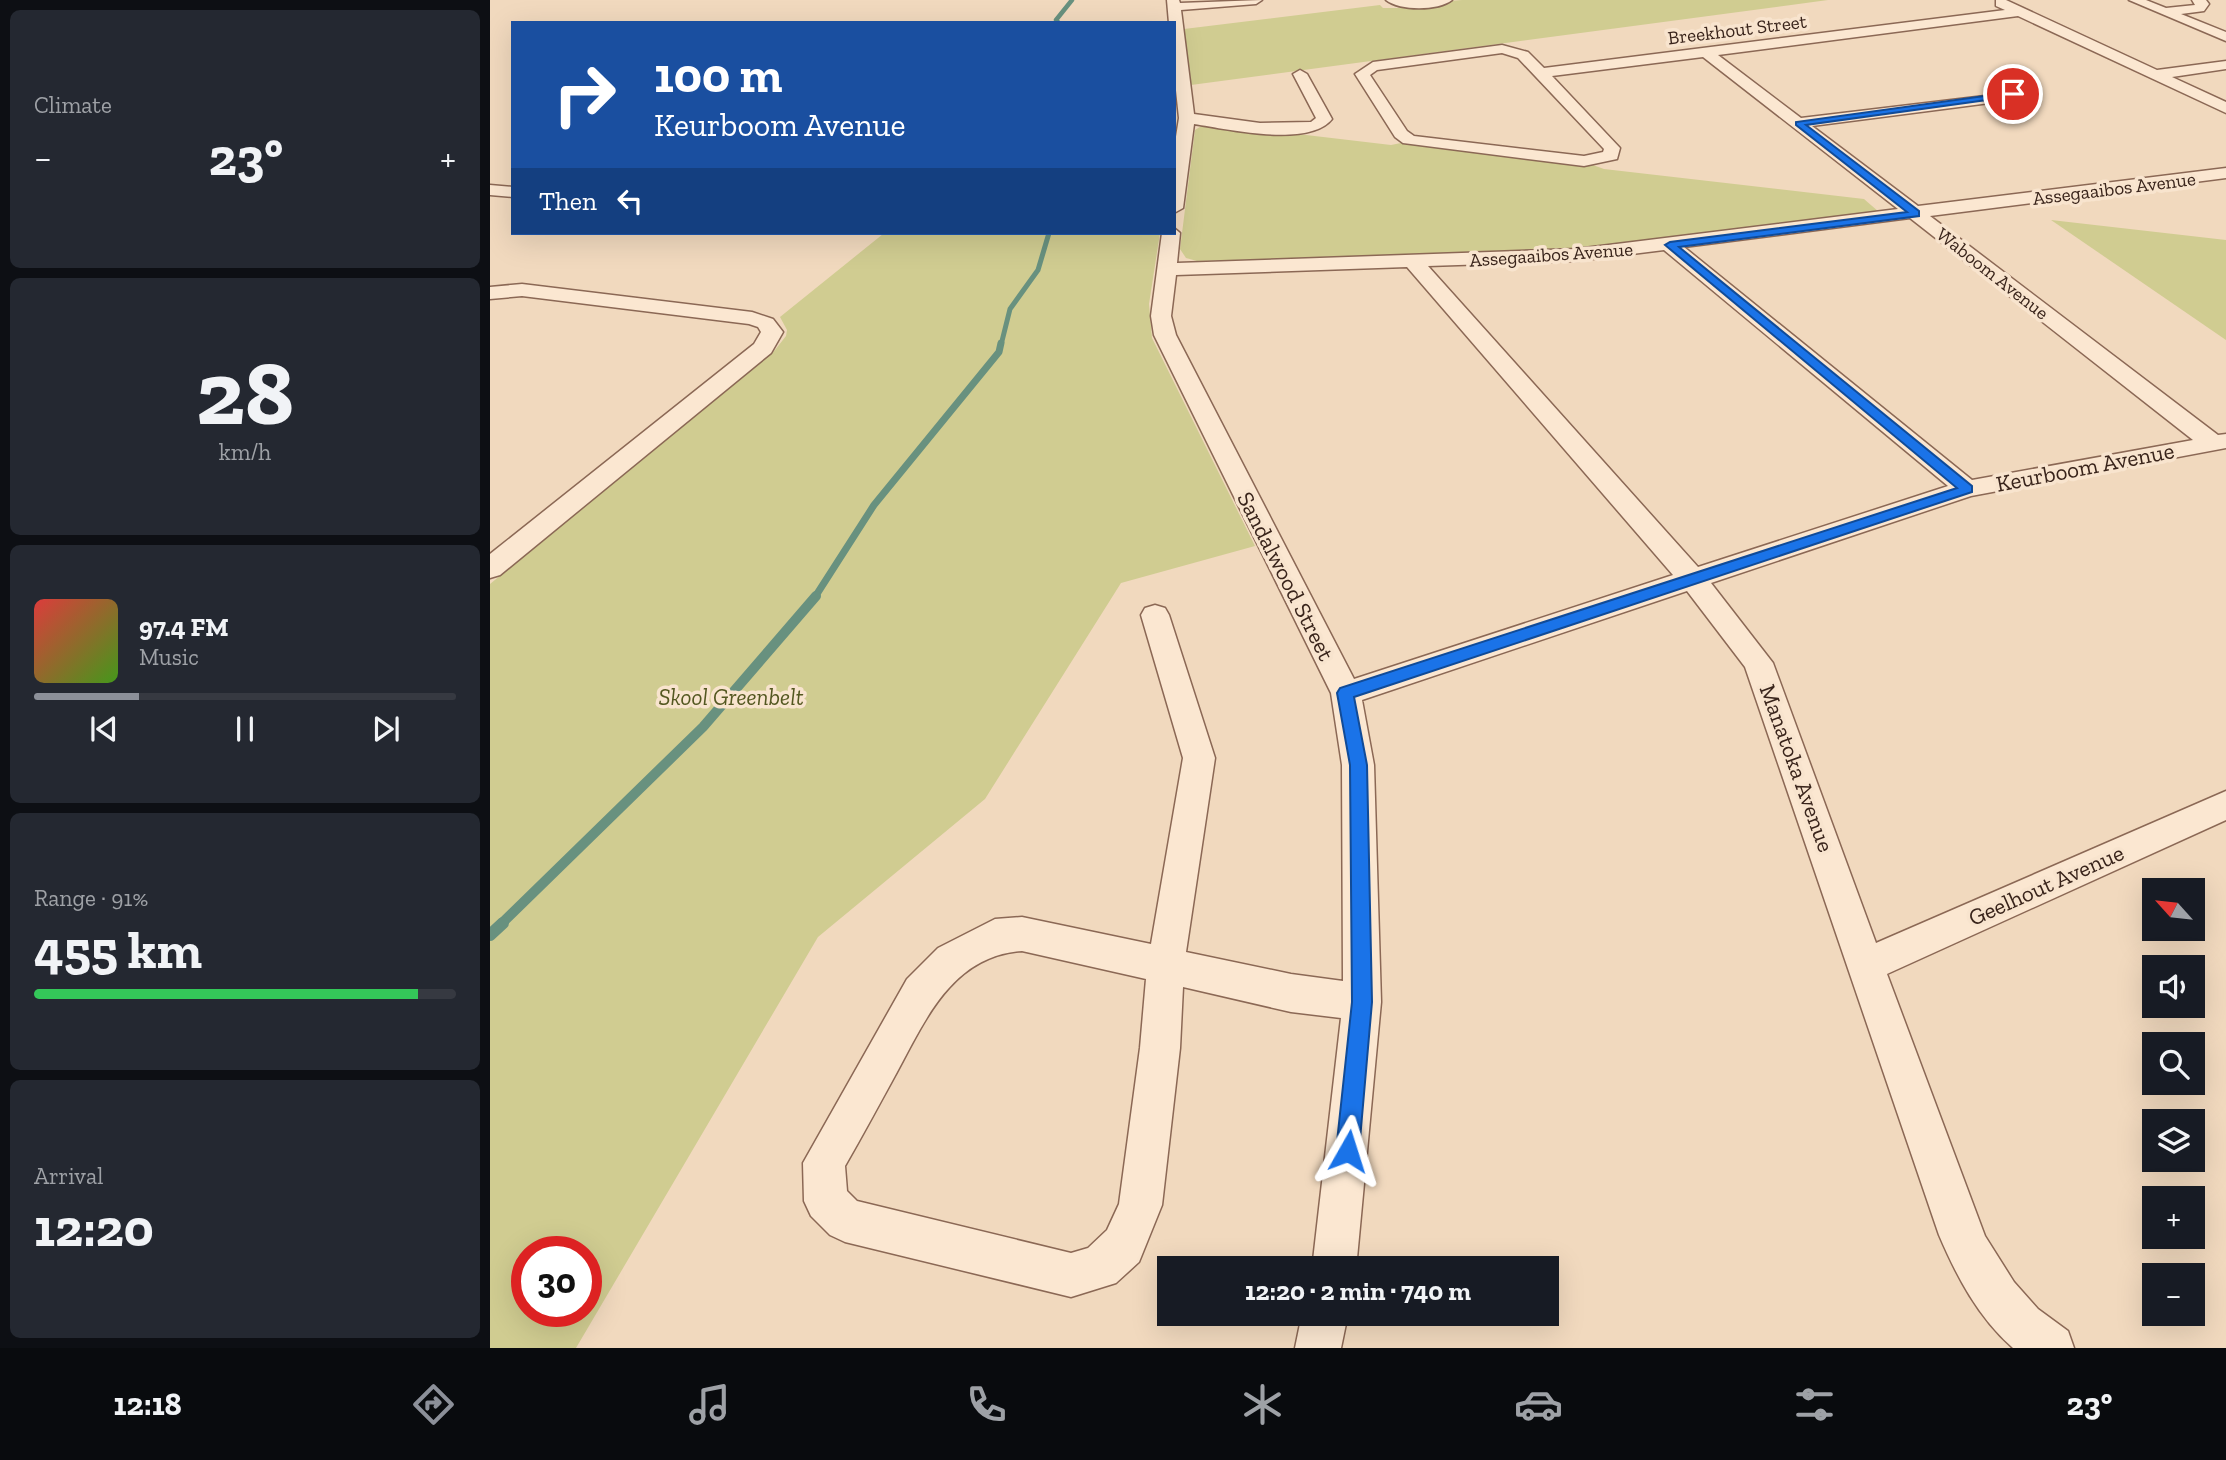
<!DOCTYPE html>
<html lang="en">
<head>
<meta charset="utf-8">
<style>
  body { margin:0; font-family:"Zilla Slab",serif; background:#242831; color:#f1f3f6; height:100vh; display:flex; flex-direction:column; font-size:26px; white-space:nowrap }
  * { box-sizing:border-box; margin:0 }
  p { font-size:23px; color:#9ea1a6 }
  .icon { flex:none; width:38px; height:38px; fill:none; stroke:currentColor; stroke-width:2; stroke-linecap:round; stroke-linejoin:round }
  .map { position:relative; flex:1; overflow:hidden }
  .details { display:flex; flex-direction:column; gap:10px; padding:10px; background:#0d0f14; width:490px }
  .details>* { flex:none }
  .banner { position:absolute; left:21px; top:21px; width:665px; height:214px; border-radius:0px; box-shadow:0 7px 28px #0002; background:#1a4fa0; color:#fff; overflow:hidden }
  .needle { width:46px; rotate:297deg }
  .buttons { position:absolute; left:1652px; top:878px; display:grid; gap:14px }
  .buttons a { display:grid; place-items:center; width:63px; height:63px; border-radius:0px; background:#171b24; box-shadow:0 7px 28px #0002; font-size:35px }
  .speed { position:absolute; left:21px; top:1236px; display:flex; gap:14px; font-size:35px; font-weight:700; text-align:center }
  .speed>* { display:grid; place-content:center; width:91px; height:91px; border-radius:50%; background:#171b24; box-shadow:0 7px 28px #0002; line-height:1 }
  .speed .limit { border:10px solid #d22; background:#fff; color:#111 }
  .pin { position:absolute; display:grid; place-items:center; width:60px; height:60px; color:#fff; margin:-30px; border:4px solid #fff; border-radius:50%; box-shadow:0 2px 7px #0007 }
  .me { position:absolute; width:77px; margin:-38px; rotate:6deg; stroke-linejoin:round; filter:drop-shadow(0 0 5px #0008) }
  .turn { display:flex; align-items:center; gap:24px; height:147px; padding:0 28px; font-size:32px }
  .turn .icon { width:91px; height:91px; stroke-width:2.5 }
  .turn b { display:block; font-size:49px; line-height:60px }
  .then { display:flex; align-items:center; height:66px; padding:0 28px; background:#0003; gap:14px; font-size:26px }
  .big { font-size:52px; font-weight:800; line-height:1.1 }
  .details .tile { flex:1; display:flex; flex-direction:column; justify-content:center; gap:10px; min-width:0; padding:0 24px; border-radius:10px; background:#242831 }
  .details .dial { align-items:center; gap:0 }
  .dial b { font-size:91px; line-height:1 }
  .song { display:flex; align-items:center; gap:21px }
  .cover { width:84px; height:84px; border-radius:10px; background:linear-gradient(135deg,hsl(0 70% 55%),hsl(100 70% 35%)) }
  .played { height:7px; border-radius:4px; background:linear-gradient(90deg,#8c9099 25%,#363941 25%) }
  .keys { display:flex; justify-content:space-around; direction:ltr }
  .heat { display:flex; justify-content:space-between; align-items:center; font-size:38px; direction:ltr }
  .charge { height:10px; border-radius:5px; background:linear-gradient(90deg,#34c759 91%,#363941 0) }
  .trip { position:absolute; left:667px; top:1256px; width:402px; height:70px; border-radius:0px; background:#171b24; box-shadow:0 7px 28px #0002; font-weight:800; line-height:70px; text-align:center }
  .menu { display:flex; height:112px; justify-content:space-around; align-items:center; background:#090b0e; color:#9ea1a6 }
  .menu .icon { width:49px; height:49px }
  .menu .on { color:#8c9099 }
  .menu b { font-size:32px; color:#f1f3f6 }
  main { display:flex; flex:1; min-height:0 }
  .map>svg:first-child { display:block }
</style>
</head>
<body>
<main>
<section class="details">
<div class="tile"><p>Climate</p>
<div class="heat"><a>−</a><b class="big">23°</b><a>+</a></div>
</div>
<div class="tile dial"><b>28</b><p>km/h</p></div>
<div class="tile">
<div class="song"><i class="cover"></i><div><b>97.4 FM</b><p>Music</p></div></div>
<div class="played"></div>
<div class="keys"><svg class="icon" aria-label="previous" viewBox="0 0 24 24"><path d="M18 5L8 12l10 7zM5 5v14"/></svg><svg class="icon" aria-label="pause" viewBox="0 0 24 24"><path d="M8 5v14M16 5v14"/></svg><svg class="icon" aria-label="next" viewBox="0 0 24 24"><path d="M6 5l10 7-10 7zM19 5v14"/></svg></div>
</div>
<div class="tile"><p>Range · 91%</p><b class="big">455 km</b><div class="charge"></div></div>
<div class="tile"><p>Arrival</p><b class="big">12:20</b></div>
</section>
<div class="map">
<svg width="1736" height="1348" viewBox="0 0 1736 1348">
  <rect width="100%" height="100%" fill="#f1d9be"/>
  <g fill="#d0cc91" fill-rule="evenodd">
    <polygon points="972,0 1338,0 701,85 694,29 890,5 893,8 914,8 912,5"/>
    <polygon points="722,124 901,145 916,142 1100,164 1114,169 1374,199 1389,212 1063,252 707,261 696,258 690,249 705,130 713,125"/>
    <polygon points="1561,220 1736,240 1736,340"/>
    <path d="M 403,233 L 670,233 L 659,304 L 662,338 L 765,546 L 631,583 L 495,799 L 328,937 L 86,1348 L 0,1348 L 0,584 L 285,350 L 296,336 L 297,330 L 290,317 L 393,234 ZM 37,1251 L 96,1251 L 96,1311 L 37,1311 Z"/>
  </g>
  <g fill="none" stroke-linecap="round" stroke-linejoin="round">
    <polyline stroke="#68917f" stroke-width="4.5" points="569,23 566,20 582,0"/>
    <polyline stroke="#68917f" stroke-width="5" points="511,345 520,309 548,270 559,233"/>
    <polyline stroke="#68917f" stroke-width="7" points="325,597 384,505 509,352 511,343"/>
    <polyline stroke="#68917f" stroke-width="10" points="11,924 213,727 326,596"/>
    <polyline stroke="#68917f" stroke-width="12" points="0,935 13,923"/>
    <g stroke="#8b6855" stroke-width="3">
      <g id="minor">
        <path d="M 677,0 L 689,0 L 690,3 L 772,0 L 766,4 L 691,10 L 704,114 L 770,123 L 821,122 L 826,118 L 803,74 L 810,70 L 817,74 L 842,119 C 819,148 737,129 704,124 L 693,208 L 684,213 L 684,149 L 689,118 L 684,72 L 684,23 L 679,23 Z"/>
        <path d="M 896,0 L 962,0 C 948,11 910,11 896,0 Z"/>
        <path d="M 1506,0 L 1516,0 L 1667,70 L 1736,61 L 1736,69 L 1682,77 L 1736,102 L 1736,113 L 1528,16 L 1228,55 L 1311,118 L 1528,92 L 1531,95 L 1528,98 L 1523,100 L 1322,126 L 1428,206 L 1736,168 L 1736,178 L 1440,216 L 1728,435 L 1736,434 L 1736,448 L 1481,496 L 1221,583 L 1283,663 L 1386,943 L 1736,791 L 1736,820 L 1397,974 L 1495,1236 L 1524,1282 L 1548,1309 L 1578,1331 L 1584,1348 L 1523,1348 C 1488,1317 1467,1277 1449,1235 L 1255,667 L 1197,591 L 872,700 L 884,765 L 891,1002 L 866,1269 L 822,1269 L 851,1018 L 801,1012 L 693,987 L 690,1048 L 672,1205 L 649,1262 L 626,1283 L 581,1297 L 355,1242 L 340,1235 L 321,1216 L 314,1201 L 313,1163 L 417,979 L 448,948 L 505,919 L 532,917 L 661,944 L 693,758 L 651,615 L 655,608 L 665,605 L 675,608 L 679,615 L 725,758 L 696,952 L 801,974 L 853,981 L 852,765 L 841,693 L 664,335 L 661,316 L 672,233 L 684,233 L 684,228 L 690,233 L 687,263 L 1086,249 L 1408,209 L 1213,57 L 1062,76 L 1130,148 L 1127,159 L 1094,166 L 913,143 L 905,137 L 865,74 L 883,62 L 1012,45 L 1038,52 L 1054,68 L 1515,10 L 1506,6 ZM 1012,53 L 1028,58 L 1114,149 L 1113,152 L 1094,156 L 924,136 L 917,131 L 880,75 L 887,70 ZM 1420,218 L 1703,440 L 1482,480 L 1194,247 ZM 1174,250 L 1458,486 L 1208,567 L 938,266 L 1086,261 ZM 917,267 L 1183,575 L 864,679 L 686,335 L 681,316 L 686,275 ZM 532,951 L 656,979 L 650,1048 L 629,1204 L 617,1230 L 598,1248 L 581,1253 L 367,1201 L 357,1191 L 355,1166 C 373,1135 390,1103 407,1072 C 436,1018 463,956 532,951 Z"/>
        <polygon points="1639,0 1656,0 1676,8 1705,5 1702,0 1716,0 1719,4 1714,11 1691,14 1736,32 1736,41"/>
        <polygon points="0,185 23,187 23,197 0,195"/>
        <polygon points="32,284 262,312 283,319 293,332 281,353 10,575 0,578 0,554 264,344 271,332 268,327 259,324 32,296 0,299 0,287"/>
        <polygon points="812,1314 858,1314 851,1348 805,1348"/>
      </g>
    </g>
    <use href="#minor" fill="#fbe7d1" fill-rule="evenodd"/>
  </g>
  <polygon fill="#1a73e8" stroke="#114b97" stroke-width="2" points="1523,92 1526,96 1316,125 1429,211 1429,216 1189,247 1482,486 1482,492 864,697 877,765 882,1002 869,1151 866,1159 858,1162 850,1159 846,1151 862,1002 860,765 847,693 850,688 1467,488 1175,245 1180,242 1417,212 1306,125 1306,122"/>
  <g text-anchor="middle" stroke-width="7" stroke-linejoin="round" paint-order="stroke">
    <g font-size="19" fill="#39241b" stroke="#f8e4ce">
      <text transform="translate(1247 29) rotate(-7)" y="7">Breekhout Street</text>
      <text transform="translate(1624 188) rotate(-7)" y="7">Assegaaibos Avenue</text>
      <text transform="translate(1061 254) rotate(-4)" y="7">Assegaaibos Avenue</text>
      <text transform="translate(1503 273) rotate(38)" y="7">Waboom Avenue</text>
    </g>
    <g font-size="23" fill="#39241b" stroke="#f8e4ce">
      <text transform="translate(1595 467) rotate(-11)" y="8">Keurboom Avenue</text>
      <text transform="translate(796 576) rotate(63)" y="8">Sandalwood Street</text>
      <text transform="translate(1307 768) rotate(70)" y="8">Manatoka Avenue</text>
      <text transform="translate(1556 885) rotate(-24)" y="8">Geelhout Avenue</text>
    </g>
    <g font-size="23" font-style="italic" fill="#535720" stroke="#f8e4ce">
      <text x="241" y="705">Skool Greenbelt</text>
    </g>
  </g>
</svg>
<div class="buttons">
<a><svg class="needle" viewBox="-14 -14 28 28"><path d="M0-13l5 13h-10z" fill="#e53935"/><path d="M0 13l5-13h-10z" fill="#9ea1a6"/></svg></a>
<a><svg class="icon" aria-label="sound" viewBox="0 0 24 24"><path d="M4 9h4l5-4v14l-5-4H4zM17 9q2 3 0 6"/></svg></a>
<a><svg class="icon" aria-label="search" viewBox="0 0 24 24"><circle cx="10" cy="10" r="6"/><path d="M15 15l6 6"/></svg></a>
<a><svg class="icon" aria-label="layers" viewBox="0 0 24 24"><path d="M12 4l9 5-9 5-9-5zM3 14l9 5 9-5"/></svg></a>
<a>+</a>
<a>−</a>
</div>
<div class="speed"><div class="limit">30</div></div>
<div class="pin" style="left:1523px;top:94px;background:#d93025"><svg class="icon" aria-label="arrive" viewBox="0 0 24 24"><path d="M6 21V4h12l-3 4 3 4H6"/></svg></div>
<svg class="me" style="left:858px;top:1151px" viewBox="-20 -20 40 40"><path d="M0-17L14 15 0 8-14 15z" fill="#1a73e8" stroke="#fff" stroke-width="4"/></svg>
<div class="trip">12:20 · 2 min · 740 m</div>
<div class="banner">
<div class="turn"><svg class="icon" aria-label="right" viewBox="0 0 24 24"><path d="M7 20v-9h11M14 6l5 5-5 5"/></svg><div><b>100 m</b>Keurboom Avenue</div></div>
<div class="then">Then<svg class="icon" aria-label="left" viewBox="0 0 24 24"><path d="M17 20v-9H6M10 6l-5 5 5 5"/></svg></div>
</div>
</div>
</main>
<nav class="menu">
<b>12:18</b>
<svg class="icon on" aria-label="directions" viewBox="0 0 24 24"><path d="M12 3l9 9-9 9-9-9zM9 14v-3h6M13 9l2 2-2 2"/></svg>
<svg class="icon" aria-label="music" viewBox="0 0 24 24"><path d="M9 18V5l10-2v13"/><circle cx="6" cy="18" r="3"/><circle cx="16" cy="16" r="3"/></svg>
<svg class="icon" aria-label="phone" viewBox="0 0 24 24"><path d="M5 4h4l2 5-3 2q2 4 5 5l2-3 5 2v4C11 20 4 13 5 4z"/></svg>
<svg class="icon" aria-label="climate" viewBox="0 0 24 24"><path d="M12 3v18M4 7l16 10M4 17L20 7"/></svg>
<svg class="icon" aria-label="car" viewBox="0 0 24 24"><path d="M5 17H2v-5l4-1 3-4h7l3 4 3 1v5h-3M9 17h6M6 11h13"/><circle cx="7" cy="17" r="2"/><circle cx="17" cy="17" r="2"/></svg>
<svg class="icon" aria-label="filters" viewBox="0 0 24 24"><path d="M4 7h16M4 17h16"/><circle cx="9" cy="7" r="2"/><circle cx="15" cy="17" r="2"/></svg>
<b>23°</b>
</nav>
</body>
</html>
